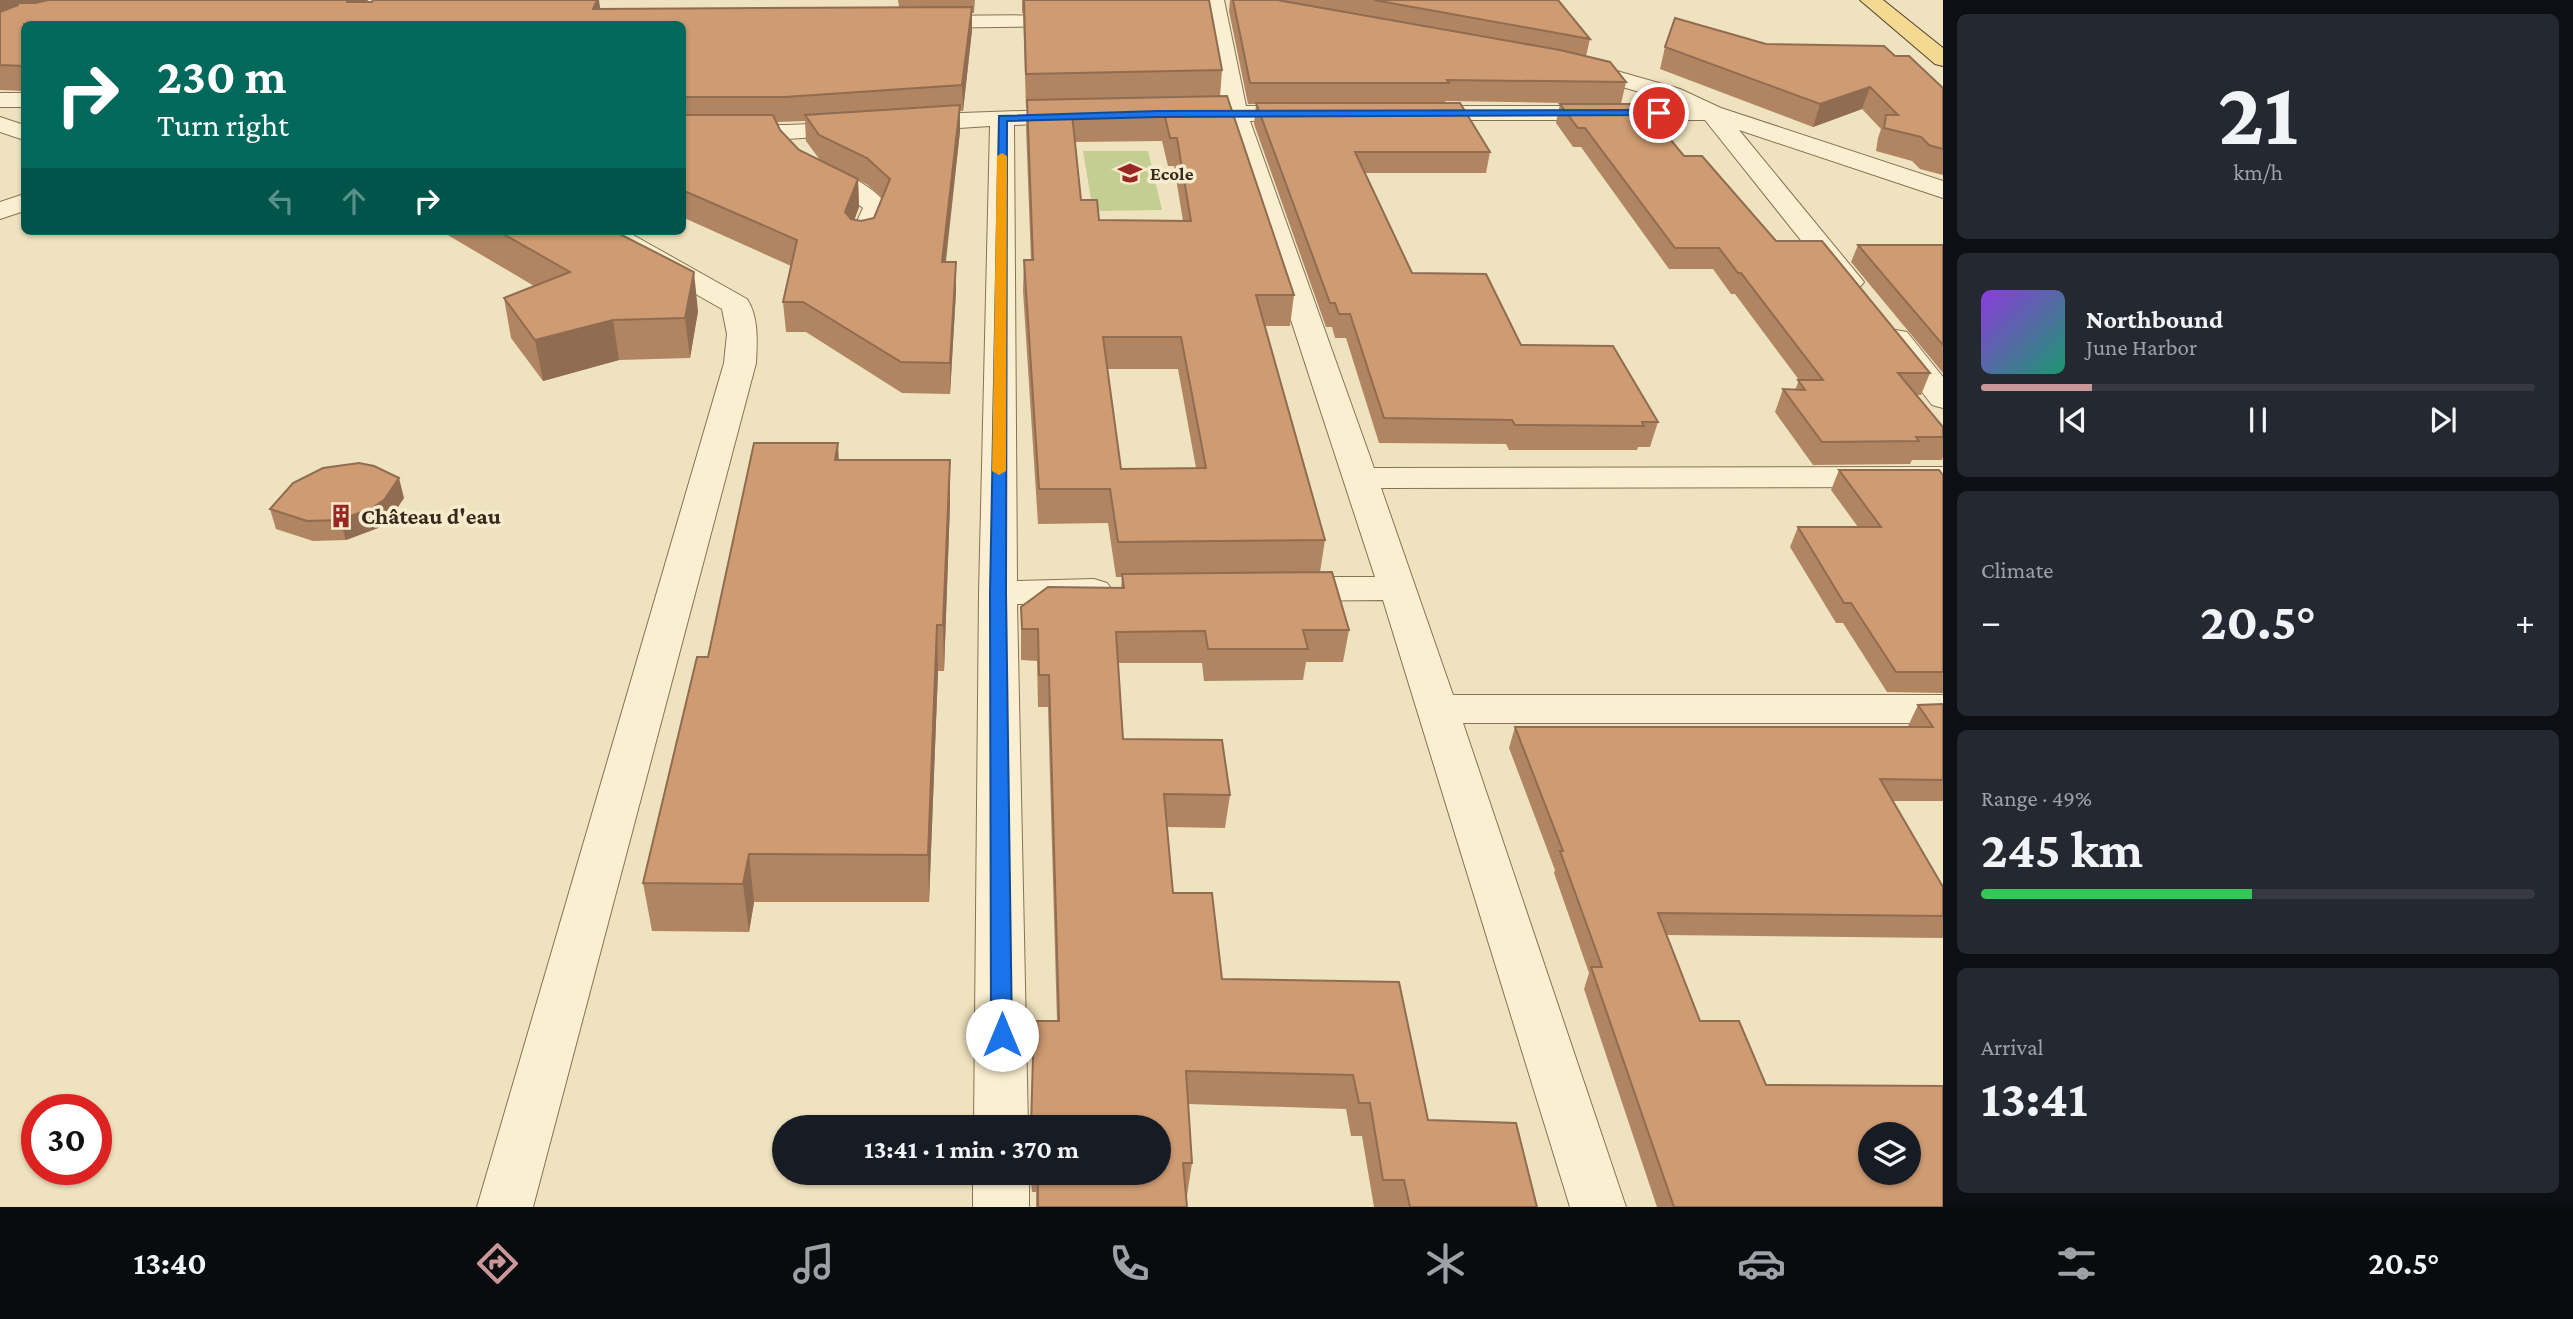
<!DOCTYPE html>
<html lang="en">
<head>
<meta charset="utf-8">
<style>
  body { margin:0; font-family:"Crimson Pro",serif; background:#242831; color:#f1f3f6; height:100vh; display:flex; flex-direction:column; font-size:26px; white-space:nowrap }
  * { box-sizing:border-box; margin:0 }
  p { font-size:23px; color:#9ea1a6 }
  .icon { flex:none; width:38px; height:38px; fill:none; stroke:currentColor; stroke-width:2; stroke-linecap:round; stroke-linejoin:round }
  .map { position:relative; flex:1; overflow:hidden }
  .drawer { display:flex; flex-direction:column; gap:14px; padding:14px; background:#0d0f14; width:630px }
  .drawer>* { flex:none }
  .guide { position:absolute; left:21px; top:21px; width:665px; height:214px; border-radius:10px; box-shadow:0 2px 5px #0004; background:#00695c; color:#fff; overflow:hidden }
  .controls { position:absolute; left:1858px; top:1122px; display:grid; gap:14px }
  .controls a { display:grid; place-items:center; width:63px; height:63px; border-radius:50%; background:#171b24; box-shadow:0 2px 5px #0004; font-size:35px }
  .speed { position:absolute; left:21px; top:1094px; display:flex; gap:14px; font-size:35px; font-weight:700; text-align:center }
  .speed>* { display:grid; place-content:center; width:91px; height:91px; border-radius:50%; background:#171b24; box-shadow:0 2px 5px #0004; line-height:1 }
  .speed .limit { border:10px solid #d22; background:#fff; color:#111 }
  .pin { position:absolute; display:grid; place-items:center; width:60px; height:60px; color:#fff; margin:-30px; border:4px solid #fff; border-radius:50%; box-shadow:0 2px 7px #0007 }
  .me { position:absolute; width:77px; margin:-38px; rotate:0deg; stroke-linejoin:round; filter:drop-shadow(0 0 5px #0008) }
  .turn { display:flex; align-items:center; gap:24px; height:147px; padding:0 21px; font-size:32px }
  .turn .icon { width:91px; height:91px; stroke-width:2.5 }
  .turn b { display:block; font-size:49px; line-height:60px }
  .lanes { display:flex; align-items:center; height:66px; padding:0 21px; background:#0003; justify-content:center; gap:35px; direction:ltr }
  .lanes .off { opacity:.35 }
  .big { font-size:52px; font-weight:700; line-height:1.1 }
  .drawer .card { flex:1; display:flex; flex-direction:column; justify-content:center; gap:10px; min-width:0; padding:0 24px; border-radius:10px; background:#242831 }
  .drawer .dial { align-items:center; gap:0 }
  .dial b { font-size:91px; line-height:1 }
  .song { display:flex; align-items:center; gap:21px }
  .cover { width:84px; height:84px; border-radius:10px; background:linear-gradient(135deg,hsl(270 70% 55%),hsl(160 70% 35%)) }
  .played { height:7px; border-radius:4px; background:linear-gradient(90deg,#c99798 20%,#363941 20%) }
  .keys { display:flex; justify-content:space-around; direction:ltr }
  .heat { display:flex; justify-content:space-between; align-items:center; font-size:38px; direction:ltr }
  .charge { height:10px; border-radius:5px; background:linear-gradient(90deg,#34c759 49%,#363941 0) }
  .trip { position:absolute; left:772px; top:1115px; width:399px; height:70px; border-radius:35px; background:#171b24; box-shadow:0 2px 5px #0004; font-weight:700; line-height:70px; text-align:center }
  .tabs { display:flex; height:112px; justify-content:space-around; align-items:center; background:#090b0e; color:#9ea1a6 }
  .tabs .icon { width:49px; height:49px }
  .tabs .on { color:#c99798 }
  .tabs b { font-size:32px; color:#f1f3f6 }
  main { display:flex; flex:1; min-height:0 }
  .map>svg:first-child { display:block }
</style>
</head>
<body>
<main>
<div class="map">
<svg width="1943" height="1207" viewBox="0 0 1943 1207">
  <rect width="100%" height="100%" fill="#efe2be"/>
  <polygon fill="#c4cd92" points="1083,151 1148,151 1162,210 1093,211"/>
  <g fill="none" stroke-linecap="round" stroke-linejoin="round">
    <g stroke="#877256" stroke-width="2">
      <g id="minor">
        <polygon points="1204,0 1224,0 1246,106 1306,106 1315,108 1318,113 1315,118 1306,120 1250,121 1374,468 1943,467 1943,487 1381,488 1453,695 1943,695 1943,723 1463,723 1626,1207 1570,1207 1383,600 1284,601 1271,597 1265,589 1271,581 1284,577 1375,577 1226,121 1172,119 1169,114 1172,109 1222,106"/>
        <polygon points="1076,15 1084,16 1087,21 1084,26 919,28 911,27 908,22 911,17 919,16"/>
        <polygon points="1571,58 1680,89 1721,108 1943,181 1943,198 1739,130 1864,282 1859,288 1849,291 1839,288 1705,120 1415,120 1406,118 1403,113 1406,108 1415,106 1678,106 1664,99 1563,70 1560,65 1563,60"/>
        <rect x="0" y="93" width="24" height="14"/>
        <polygon points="1079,109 1088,111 1091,116 1088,121 1014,125 1017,581 1094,579 1107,583 1113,591 1107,599 1094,603 1017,604 1028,1127 974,1127 979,593 990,126 787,139 682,139 682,125 787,125 879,121 962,113"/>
        <polygon points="0,117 24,125 24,140 0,132"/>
        <path d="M 811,164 C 840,171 873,183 889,208 L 873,245 L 863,247 L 853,245 L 849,239 L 863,208 L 847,196 L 802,177 L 798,172 L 802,167 Z"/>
        <path d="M 591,231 L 626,231 L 747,299 C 759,317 757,342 756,363 L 533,1207 L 477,1207 L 724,363 L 727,334 L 722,309 L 595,237 Z"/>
        <polygon points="1896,330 1907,332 1943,377 1943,408 1932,405 1881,339 1885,332"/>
        <rect x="973" y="1172" width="56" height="35"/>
      </g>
    </g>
    <g stroke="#877256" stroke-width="2">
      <polygon id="tertiary" points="24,194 24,211 0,219 0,202"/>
    </g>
    <g stroke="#55402b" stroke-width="2">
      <polygon id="primary" points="1860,0 1883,0 1943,48 1943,66 1935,64"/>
    </g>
    <use href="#minor" fill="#faefd1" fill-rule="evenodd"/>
    <use href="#tertiary" fill="#faefd1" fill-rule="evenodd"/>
    <use href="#primary" fill="#f4d993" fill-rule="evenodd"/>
  </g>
  <g fill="#b18562" fill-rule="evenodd">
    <path d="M 0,0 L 368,0 L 366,2 L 600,9 L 899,7 L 898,0 L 975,0 L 974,13 L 972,13 L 972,30 L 963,111 L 960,111 L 960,131 L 946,262 L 956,262 L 956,291 L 950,394 L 902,393 L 806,332 L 786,332 L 783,302 L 791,266 L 682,217 L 682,24 L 24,24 L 24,91 L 0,90 ZM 805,121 L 806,141 L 820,160 L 799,150 L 780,130 L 777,122 ZM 858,180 L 868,185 L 882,198 L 874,218 L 861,221 L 854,220 L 859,207 Z"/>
    <path d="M 1022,0 L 1209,0 L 1222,70 L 1220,97 L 1294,295 L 1290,326 L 1264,326 L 1325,540 L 1320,572 L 1349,630 L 1343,662 L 1306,662 L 1303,680 L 1204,681 L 1202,663 L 1118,663 L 1123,739 L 1230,795 L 1225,828 L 1167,827 L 1173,893 L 1222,979 L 1428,1120 L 1533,1194 L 1537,1207 L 1374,1207 L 1362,1136 L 1351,1136 L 1346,1109 L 1188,1104 L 1192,1163 L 1187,1196 L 1186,1196 L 1187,1207 L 1036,1207 L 1036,1192 L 1032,1192 L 1030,1172 L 1158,1172 L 1057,1021 L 1048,707 L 1038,707 L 1037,661 L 1021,660 L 1021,607 L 1121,588 L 1122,577 L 1116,577 L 1108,523 L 1038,524 L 1023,291 L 1024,260 L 1031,260 L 1026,127 L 1027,108 L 1026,108 L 1023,13 L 1022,13 ZM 1162,141 L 1168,166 L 1174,166 L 1183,221 L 1099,220 L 1081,200 L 1075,142 ZM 1107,369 L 1178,369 L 1196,468 L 1121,469 Z"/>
    <polygon points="1230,0 1558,0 1590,39 1586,56 1626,82 1621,104 1446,101 1445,103 1490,152 1486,173 1365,173 1412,273 1521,345 1658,422 1650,447 1638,447 1637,450 1509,450 1506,444 1379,443 1346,338 1335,338 1332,327 1326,327 1254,124 1256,104 1248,104 1229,11"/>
    <polygon points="1766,44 1895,56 1943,88 1943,175 1920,169 1912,161 1876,151 1878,138 1881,129 1862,109 1813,127 1660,69 1665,47"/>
    <polygon points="1560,104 1684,156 1776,241 1930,373 1921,395 1917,395 1943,427 1943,457 1942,460 1912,460 1910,464 1813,465 1775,412 1783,389 1795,390 1799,380 1735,294 1731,294 1713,269 1669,269 1581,147 1573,147 1556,123"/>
    <polygon points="441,231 614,231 698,311 690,358 619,360 543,381 511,338 504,298 534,286"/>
    <polygon points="1858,245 1943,245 1943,373 1851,262"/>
    <polygon points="839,460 950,504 944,671 938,671 929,902 754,902 749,932 652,931 643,883 708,657"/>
    <polygon points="1839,470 1943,475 1943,693 1887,692 1843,623 1836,623 1790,547 1798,527 1858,527 1831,490"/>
    <polygon points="404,498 389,520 378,528 346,540 313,541 276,529 270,509"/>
    <polygon points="1943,704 1943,801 1892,801 1943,887 1943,938 1666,935 1700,1021 1766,1085 1943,1207 1657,1207 1584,989 1589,973 1554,873 1555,870 1509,748 1515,727 1909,727 1908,726 1918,705"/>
  </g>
  <g fill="#906c50">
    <polygon points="0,0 83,0 0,22"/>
    <polygon points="347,0 368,0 352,22"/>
    <polygon points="597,0 599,0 602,21 593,9"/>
    <polygon points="972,7 972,30 963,111 962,85"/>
    <polygon points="1870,87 1862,109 1813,127 1820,104"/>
    <polygon points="960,105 960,131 942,291 942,262"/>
    <polygon points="858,179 859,207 847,240 845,212"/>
    <polygon points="956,262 956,291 950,394 950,363"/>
    <polygon points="694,272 698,311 690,358 685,318"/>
    <polygon points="613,320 619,360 543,381 535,340"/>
    <polygon points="838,443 840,486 835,460"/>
    <polygon points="950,460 950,504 944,671 943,625"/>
    <polygon points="399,478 404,498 389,520 378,528 346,540 340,520"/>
    <polygon points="937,625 938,671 929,902 928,855"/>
    <polygon points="749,854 754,902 749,932 743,884"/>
  </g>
  <g fill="#ce9b72" stroke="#906c50" stroke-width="2" fill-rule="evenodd">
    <polygon points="48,0 347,0 347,2 372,2 373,0 597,0 593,9 972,7 962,85 785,97 682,97 682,24 24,24 24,66 0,65 0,12 18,5 18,3 35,3"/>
    <polygon points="1024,0 1209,0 1222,70 1026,74"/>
    <polygon points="1233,0 1277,0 1560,50 1610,62 1626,82 1447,80 1449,83 1250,83"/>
    <polygon points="1374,0 1558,0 1590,39"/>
    <polygon points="1675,18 1766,44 1884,46 1895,56 1909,56 1943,88 1943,149 1929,145 1921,137 1884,128 1886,115 1898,115 1870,87 1820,104 1665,47"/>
    <path d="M 1227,96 L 1294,295 L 1256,295 L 1325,540 L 1118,542 L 1110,489 L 1039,489 L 1024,260 L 1033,260 L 1027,100 ZM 1164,113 L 1170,138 L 1177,138 L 1191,221 L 1099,220 L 1097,200 L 1081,200 L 1072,114 ZM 1103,337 L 1181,337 L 1206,468 L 1121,469 Z"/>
    <polygon points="1256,103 1460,103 1490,152 1355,152 1412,273 1486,274 1521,345 1613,346 1658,422 1642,422 1644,426 1515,425 1512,420 1384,418 1350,314 1339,314 1335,303 1330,303"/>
    <polygon points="1560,104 1641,104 1684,156 1702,156 1776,241 1822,241 1930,373 1898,373 1943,427 1943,437 1916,437 1919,441 1822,442 1783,389 1805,390 1798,380 1823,380 1741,273 1738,273 1719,248 1675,248 1585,128 1578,128"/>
    <polygon points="960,105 942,262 956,262 950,363 901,362 803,302 783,302 797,240 682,190 682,115 773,115 780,130 799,150 858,179 845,212 851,219 861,221 874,218 890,179 867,158 819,135 805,115"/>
    <polygon points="498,231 614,231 694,272 685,318 613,320 535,340 504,298 570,272"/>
    <polygon points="1858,245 1943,245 1943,345"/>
    <polygon points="754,443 838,443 835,460 950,460 943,625 937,625 928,855 749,854 743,884 643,883 697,657 708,657"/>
    <polygon points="359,463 374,466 399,478 384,500 372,508 340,520 307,521 270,509 293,483 323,468"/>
    <polygon points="1839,470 1939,470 1943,475 1943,672 1896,672 1851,603 1844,603 1798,527 1881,527"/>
    <polygon points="1332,572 1349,630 1303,630 1308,649 1208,649 1205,631 1116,632 1123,739 1222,740 1230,795 1164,794 1173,893 1212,893 1222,979 1399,982 1428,1120 1516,1123 1537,1207 1410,1207 1404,1180 1383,1180 1370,1103 1359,1103 1353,1075 1186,1071 1192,1163 1183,1163 1187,1207 1038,1207 1038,1172 1158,1172 1158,1127 1031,1127 1034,1021 1059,1021 1049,675 1039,675 1038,629 1022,629 1021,607 1048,587 1124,588 1122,574"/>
    <path d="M 1943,704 L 1943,780 L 1880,779 L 1943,887 L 1943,916 L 1658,913 L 1700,1021 L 1739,1021 L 1766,1085 L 1943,1086 L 1943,1207 L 1674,1207 L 1591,967 L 1602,967 L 1560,851 L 1563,851 L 1515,727 L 1933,727 L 1918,705 ZM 1871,1134 L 1909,1134 L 1909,1172 L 1871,1172 Z"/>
  </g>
  <polygon fill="#1a73e8" stroke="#114b97" stroke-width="2" points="1659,110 1664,113 1662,115 1158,117 1007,121 1006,593 1012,1035 1009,1041 1002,1043 994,1041 991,1035 990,593 999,116 1158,111"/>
  <polygon fill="#f59e0b" points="1002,153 1007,156 1006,471 999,475 992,471 997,156"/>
  <defs>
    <g id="school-bare" transform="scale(1.89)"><path d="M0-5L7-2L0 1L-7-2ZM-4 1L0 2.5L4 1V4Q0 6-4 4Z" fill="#982724" stroke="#f6eccd" stroke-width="2.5" paint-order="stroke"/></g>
    <g id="building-bare" transform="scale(1.89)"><path d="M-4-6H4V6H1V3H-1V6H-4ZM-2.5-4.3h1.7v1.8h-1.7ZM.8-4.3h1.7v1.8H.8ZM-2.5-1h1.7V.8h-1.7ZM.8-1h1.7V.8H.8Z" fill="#982724" stroke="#f6eccd" stroke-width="2.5" paint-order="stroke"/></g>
  </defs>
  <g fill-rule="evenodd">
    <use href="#school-bare" x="1130" y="173"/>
    <use href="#building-bare" x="341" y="516"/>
  </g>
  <g text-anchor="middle" stroke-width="7" stroke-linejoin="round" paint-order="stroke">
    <g font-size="19" font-weight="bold" fill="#36291b" stroke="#f6eccd" text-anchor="start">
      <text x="1150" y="180">Ecole</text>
    </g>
    <g font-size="23" font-weight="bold" fill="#36291b" stroke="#f6eccd" text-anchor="start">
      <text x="361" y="524">Château d'eau</text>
    </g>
  </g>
</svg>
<div class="controls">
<a><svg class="icon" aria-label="layers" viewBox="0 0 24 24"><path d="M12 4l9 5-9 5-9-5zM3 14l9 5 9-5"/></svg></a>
</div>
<div class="speed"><div class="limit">30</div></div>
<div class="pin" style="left:1659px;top:113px;background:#d93025"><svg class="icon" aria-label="arrive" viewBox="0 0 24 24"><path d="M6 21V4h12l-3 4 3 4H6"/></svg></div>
<svg class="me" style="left:1002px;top:1035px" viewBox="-20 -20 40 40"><circle r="19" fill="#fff"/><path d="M0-13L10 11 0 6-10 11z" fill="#1a73e8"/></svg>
<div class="trip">13:41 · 1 min · 370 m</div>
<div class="guide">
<div class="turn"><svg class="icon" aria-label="right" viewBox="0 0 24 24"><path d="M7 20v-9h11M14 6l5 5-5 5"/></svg><div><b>230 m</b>Turn right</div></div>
<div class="lanes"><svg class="icon off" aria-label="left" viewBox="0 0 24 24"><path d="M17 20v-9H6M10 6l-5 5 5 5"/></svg><svg class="icon off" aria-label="ahead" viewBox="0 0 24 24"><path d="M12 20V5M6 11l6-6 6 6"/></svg><svg class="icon" aria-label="right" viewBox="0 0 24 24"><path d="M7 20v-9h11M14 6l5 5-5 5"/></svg></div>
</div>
</div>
<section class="drawer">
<div class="card dial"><b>21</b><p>km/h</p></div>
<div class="card">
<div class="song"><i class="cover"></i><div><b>Northbound</b><p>June Harbor</p></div></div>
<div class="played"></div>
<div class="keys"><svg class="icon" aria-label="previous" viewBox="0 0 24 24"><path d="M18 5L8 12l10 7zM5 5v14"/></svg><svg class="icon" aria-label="pause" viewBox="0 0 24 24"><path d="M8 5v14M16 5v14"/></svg><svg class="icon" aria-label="next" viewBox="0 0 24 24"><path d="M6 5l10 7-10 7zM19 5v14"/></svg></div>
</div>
<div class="card"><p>Climate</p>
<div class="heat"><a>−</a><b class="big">20.5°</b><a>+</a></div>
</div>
<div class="card"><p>Range · 49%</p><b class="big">245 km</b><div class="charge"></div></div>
<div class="card"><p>Arrival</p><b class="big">13:41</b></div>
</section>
</main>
<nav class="tabs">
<b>13:40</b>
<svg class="icon on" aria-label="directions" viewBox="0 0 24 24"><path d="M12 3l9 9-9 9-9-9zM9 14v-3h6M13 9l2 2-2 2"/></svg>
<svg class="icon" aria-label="music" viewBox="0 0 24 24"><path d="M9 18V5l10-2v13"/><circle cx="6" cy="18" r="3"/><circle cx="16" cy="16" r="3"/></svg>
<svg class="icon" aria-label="phone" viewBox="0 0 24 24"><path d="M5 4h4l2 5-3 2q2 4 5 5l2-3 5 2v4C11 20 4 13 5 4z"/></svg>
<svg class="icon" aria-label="climate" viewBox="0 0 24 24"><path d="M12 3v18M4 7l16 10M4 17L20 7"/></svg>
<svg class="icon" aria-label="car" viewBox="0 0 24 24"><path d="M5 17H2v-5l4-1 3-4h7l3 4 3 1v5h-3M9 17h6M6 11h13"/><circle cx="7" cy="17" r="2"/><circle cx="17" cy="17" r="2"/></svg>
<svg class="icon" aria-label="filters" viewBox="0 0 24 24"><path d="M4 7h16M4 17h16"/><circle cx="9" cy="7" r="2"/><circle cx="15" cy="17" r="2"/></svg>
<b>20.5°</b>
</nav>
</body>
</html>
